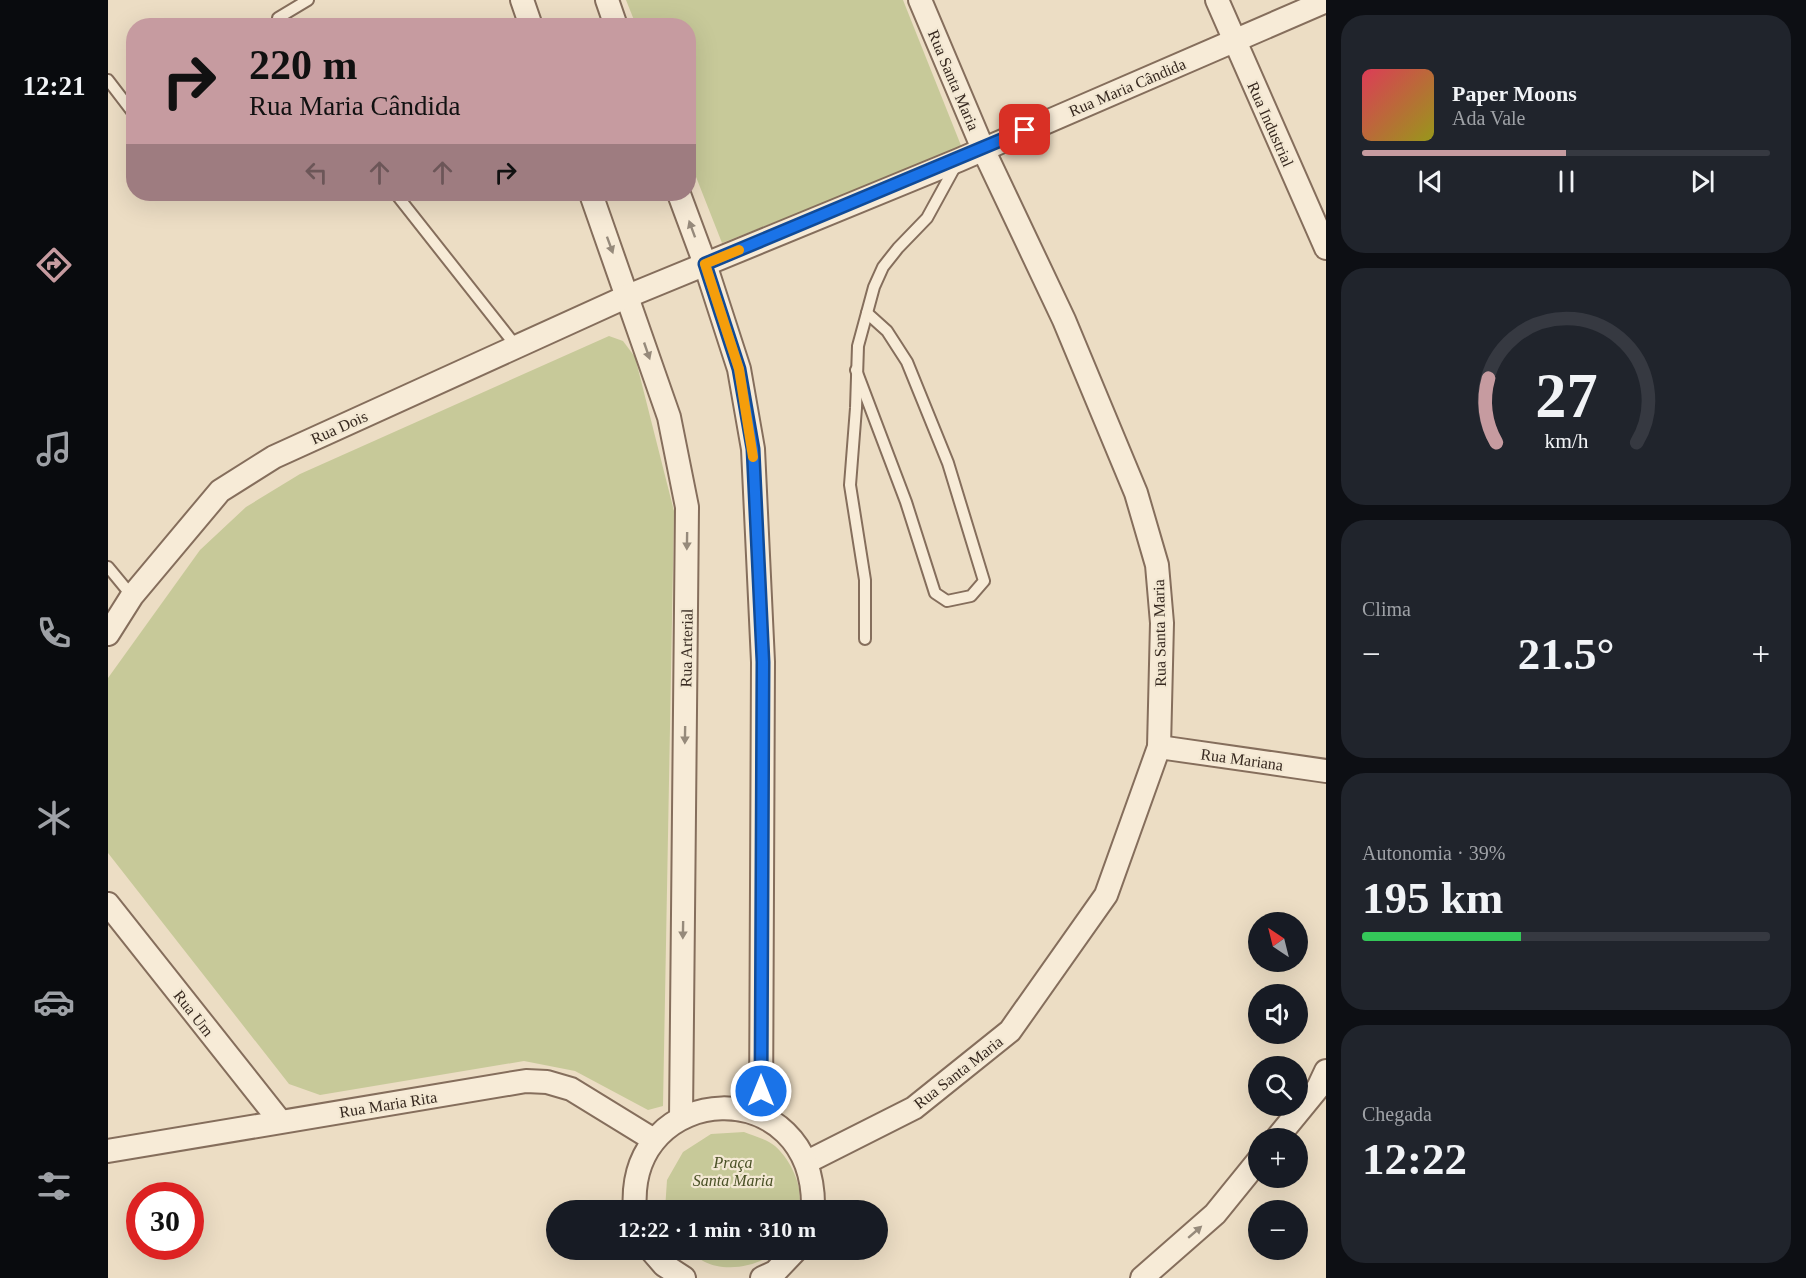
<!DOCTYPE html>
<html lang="pt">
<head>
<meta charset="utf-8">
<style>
  body { margin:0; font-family:"Times New Roman",serif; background:#20242c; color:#f1f3f6; height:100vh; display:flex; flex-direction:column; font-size:22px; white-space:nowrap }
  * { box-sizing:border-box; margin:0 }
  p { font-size:20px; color:#9ea1a6 }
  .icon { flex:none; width:33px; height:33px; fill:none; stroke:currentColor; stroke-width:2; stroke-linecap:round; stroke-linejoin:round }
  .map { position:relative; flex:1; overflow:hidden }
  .sheet { display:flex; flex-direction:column; gap:15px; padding:15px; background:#0d0f14; width:480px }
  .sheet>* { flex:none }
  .guide { position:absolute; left:18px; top:18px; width:570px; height:183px; border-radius:24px; box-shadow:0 6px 24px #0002; background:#c69ba0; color:#111; overflow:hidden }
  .needle { width:39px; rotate:325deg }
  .fabs { position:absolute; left:1140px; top:912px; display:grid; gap:12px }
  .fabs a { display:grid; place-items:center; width:60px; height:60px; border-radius:50%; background:#171b24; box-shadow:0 6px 24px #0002; font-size:30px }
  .speed { position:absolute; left:18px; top:1182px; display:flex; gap:12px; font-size:30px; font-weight:700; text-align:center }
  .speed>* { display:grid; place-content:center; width:78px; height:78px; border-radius:50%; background:#171b24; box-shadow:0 6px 24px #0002; line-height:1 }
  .speed .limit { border:9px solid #d22; background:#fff; color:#111 }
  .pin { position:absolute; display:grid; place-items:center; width:51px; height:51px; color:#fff; margin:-26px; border-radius:12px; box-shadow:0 3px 9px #0006 }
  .me { position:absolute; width:66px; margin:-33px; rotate:0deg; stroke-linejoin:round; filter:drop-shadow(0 0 4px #0008) }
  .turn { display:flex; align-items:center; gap:21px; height:126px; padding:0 24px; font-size:27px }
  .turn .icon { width:78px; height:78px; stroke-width:2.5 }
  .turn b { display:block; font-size:42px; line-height:51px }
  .lanes { display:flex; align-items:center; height:57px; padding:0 24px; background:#0003; justify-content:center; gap:30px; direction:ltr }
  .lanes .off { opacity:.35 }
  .big { font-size:45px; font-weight:700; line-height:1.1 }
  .sheet .tile { flex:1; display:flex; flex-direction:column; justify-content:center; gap:9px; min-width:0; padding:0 21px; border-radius:24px; background:#20242c }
  .sheet .dial { align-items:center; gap:0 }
  .dial svg { height:156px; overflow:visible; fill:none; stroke:#363941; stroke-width:7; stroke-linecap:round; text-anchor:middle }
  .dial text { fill:#f1f3f6; stroke:none }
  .song { display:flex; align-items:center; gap:18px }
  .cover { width:72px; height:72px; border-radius:9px; background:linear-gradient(135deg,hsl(350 70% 55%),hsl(60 70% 35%)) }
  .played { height:6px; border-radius:3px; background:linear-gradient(90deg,#c69ba0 50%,#363941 50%) }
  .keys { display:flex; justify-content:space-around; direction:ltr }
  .heat { display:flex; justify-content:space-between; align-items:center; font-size:33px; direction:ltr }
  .charge { height:9px; border-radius:4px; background:linear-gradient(90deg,#34c759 39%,#363941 0) }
  .trip { position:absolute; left:438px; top:1200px; width:342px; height:60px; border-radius:30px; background:#171b24; box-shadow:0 6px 24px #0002; font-weight:700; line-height:60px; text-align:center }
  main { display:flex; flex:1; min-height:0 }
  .menu { display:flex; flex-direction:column; width:108px; justify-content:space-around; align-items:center; background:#090b0e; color:#9ea1a6 }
  .menu .icon { width:42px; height:42px }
  .menu .active { color:#c69ba0 }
  .menu b { font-size:27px; color:#f1f3f6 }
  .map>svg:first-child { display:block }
</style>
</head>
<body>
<main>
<nav class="menu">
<b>12:21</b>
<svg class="icon active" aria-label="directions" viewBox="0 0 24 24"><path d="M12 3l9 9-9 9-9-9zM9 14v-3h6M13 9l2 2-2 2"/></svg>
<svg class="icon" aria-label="music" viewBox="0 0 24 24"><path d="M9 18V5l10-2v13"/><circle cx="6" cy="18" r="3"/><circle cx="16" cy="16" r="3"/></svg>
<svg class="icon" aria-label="phone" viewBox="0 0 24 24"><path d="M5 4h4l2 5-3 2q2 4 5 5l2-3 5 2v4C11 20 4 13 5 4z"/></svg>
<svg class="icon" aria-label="climate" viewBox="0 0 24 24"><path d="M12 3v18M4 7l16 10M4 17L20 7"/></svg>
<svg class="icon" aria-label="car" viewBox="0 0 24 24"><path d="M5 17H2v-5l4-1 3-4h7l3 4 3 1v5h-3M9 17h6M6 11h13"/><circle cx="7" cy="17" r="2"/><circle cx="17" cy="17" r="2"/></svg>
<svg class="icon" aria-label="filters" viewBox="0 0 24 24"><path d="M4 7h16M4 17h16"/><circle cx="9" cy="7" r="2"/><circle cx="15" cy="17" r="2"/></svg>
</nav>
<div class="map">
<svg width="1218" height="1278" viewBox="0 0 1218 1278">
  <rect width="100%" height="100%" fill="#ecddc4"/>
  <g fill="#c7c999">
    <polygon points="518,0 795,0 854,148 614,243 581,159 580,26 528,25"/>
    <polygon points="501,336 515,341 527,357 566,511 555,1106 540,1110 467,1071 416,1061 212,1095 181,1084 0,853 0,678 92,550 138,507 192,474"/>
    <path d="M 636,1132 C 645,1136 659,1139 667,1146 C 683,1160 697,1189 690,1210 L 557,1210 L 559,1180 L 575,1152 L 603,1134 Z"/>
    <path d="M 580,1250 L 668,1250 C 652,1267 617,1273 595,1261 C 590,1258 585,1253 580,1250 Z"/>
  </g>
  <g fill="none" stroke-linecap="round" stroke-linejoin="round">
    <g stroke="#856e5c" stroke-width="14">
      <g id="lane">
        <polyline points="170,26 170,18 200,0"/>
        <polyline points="0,80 26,114"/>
        <polyline points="288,194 408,346"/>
        <polyline points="748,370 798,502 827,593 839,601 863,596 876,581 840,463 799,362 779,331 759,313"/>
        <polyline points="0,567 24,596"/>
        <polyline points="757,639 757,580 742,485 748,408 750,346 766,287 775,267 790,248 819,218 848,165"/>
      </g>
    </g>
    <g stroke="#856e5c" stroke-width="26">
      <g id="street">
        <polyline points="414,0 423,26"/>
        <polyline points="499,0 508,26"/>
        <polyline points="1109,0 1218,248"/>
        <polyline points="483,194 561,417 579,507 573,1118"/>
        <polyline points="571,194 597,264 631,369 645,449 655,662 653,1115"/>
        <polyline points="0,634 24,596 112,491 166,457 520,296 851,160 1218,1"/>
        <polyline points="1051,747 1218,771"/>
        <polyline points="0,904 172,1121"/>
        <polyline points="1169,1138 1210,1088 1218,1071"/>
        <polyline points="0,1151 418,1081 439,1082 463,1089 546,1140"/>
        <polyline points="699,1162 806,1108 902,1031 998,895 1051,747 1054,623 1049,565 1028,493 956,320 875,149 812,0"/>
        <path d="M 527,1210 C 517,1079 709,1070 705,1210"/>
        <polyline points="543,1250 556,1265 576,1278"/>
        <polyline points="654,1278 667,1272 688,1250"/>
        <polyline points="1034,1278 1107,1214 1150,1161"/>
      </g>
    </g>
    <use href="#lane" stroke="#f7ebd7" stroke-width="10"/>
    <use href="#street" stroke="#f7ebd7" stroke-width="22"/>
  </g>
  <defs><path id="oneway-solid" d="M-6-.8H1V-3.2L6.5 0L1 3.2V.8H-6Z" transform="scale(1.5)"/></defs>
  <g fill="#968a7b">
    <use href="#oneway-solid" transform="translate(584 229) rotate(-110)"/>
    <use href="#oneway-solid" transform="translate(502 245) rotate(70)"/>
    <use href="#oneway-solid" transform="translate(539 351) rotate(71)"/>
    <use href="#oneway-solid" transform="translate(579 541) rotate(91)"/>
    <use href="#oneway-solid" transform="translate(577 735) rotate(91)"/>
    <use href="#oneway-solid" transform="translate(575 930) rotate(91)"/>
    <use href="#oneway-solid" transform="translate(1087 1232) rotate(-41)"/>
  </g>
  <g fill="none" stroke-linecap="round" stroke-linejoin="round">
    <g stroke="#114b97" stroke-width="15">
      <polyline id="route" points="653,1091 655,662 645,449 631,369 597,264 917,130"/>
    </g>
    <use href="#route" stroke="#1a73e8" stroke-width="10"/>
    <polyline stroke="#f59e0b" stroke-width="10" points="631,250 597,264 631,369 645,457"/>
  </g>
  <g text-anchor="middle" stroke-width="4.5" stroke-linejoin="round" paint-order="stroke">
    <g font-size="16" fill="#36281f" stroke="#f3e8d3">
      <text transform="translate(846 80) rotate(67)" y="6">Rua Santa Maria</text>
      <text transform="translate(1019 87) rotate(-23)" y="6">Rua Maria Cândida</text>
      <text transform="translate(1163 124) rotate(66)" y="6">Rua Industrial</text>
      <text transform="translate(231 427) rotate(-24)" y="6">Rua Dois</text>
      <text transform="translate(1051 633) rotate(-91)" y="6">Rua Santa Maria</text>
      <text transform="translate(578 648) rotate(-89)" y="6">Rua Arterial</text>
      <text transform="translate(1134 759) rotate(8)" y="6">Rua Mariana</text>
      <text transform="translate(86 1013) rotate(52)" y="6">Rua Um</text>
      <text transform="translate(850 1072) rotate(-38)" y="6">Rua Santa Maria</text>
      <text transform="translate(280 1104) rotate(-9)" y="6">Rua Maria Rita</text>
    </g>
    <g font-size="16" font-style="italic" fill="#4a5126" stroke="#f3e8d3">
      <text x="625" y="1168">Praça<tspan x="625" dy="18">Santa Maria</tspan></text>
    </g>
  </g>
</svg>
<div class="fabs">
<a><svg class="needle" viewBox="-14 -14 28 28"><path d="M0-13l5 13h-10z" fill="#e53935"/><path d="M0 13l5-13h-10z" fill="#9ea1a6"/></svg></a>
<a><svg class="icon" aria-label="sound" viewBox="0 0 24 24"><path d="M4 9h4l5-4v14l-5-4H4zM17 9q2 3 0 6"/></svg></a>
<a><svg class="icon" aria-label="search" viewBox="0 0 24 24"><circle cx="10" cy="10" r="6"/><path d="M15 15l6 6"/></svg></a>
<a>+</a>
<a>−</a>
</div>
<div class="speed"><div class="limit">30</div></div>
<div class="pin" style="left:917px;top:130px;background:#d93025"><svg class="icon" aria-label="arrive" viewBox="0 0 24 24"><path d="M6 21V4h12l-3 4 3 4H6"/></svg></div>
<svg class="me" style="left:653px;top:1091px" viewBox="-20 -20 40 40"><circle r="17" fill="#1a73e8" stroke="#fff" stroke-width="3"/><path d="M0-11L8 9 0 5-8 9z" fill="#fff"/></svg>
<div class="trip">12:22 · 1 min · 310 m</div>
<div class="guide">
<div class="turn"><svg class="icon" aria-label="right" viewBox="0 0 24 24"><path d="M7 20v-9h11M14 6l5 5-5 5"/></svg><div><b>220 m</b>Rua Maria Cândida</div></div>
<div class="lanes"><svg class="icon off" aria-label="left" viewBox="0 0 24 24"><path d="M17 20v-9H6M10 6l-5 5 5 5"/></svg><svg class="icon off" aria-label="ahead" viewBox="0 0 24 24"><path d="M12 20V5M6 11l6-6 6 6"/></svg><svg class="icon off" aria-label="ahead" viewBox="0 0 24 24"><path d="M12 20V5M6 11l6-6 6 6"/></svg><svg class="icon" aria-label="right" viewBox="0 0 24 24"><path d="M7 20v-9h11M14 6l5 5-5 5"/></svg></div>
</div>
</div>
<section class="sheet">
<div class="tile">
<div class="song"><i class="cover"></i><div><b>Paper Moons</b><p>Ada Vale</p></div></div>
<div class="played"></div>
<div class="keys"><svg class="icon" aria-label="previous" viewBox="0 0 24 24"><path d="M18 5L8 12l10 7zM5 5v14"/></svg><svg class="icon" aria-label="pause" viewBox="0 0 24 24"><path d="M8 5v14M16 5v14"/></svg><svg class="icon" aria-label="next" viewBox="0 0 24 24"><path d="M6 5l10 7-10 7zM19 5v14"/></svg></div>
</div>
<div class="tile dial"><svg viewBox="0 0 100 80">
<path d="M14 69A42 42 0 1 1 86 69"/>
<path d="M14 69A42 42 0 0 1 10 36" stroke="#c69ba0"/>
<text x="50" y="56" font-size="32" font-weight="700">27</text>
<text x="50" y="72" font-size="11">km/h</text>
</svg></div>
<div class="tile"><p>Clima</p>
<div class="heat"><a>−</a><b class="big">21.5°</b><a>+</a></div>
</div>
<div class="tile"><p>Autonomia · 39%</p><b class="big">195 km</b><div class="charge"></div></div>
<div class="tile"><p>Chegada</p><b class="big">12:22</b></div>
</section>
</main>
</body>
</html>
